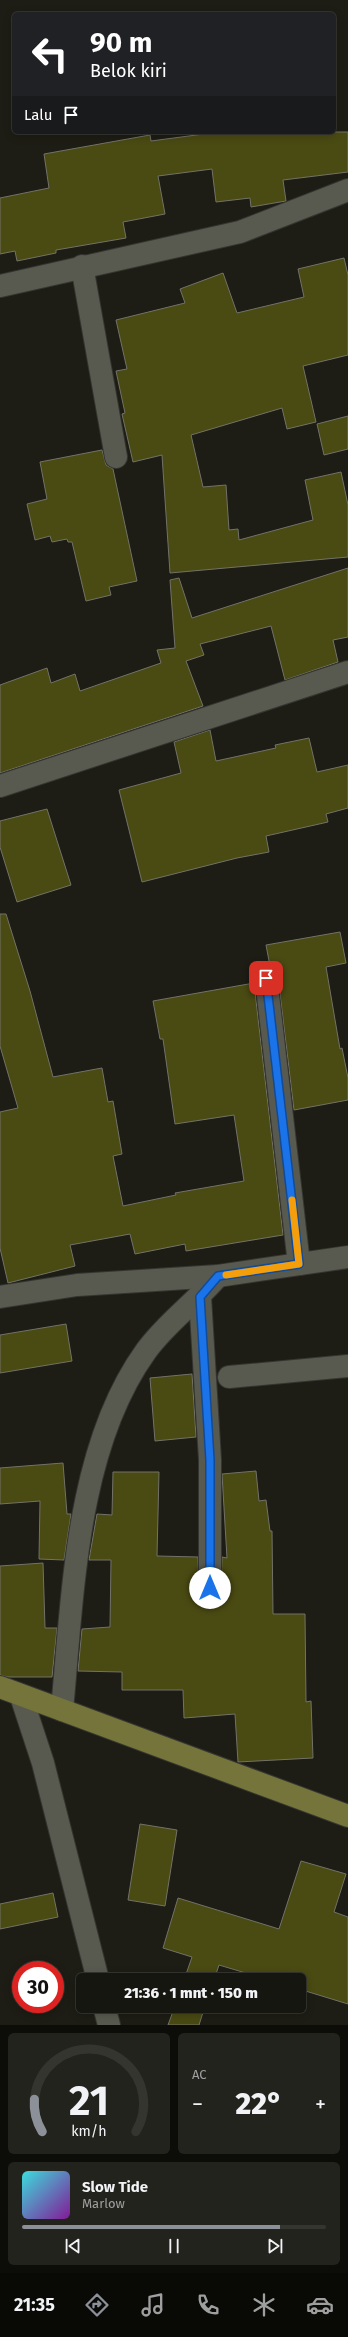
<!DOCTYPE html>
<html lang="id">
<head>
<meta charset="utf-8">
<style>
  body { margin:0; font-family:"Fira Sans",sans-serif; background:#23231e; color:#f1f3f6; height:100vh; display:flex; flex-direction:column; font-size:15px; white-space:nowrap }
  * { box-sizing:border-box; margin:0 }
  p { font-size:13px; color:#9e9f9f }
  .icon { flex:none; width:22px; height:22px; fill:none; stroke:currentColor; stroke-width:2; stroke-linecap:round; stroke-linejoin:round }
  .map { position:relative; height:2025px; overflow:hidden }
  .drawer { display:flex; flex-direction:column; gap:8px; padding:8px; background:#0c0c09; flex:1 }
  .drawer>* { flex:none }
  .top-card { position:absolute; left:12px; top:12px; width:324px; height:122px; border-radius:6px; box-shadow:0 2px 10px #0003,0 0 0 1px #353530; background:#202124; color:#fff; overflow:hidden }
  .speed { position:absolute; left:12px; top:1961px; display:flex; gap:8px; font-size:20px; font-weight:700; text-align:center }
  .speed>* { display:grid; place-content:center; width:52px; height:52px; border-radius:50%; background:#161610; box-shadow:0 2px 10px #0003,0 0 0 1px #353530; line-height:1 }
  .speed .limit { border:6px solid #d22; background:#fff; color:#111 }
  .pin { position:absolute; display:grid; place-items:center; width:34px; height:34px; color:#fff; margin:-17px; border-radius:8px; box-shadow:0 2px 6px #0006 }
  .me { position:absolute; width:44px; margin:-22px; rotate:0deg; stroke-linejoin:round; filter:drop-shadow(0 0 3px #0008) }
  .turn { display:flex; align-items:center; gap:14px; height:84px; padding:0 12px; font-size:18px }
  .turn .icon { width:52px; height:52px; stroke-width:2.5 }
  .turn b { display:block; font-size:28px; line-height:34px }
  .then { display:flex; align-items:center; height:38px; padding:0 12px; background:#0003; gap:8px; font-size:15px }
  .big { font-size:30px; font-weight:800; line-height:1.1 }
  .drawer .tile { flex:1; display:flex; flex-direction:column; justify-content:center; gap:6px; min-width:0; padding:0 14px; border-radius:6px; background:#23231e }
  .drawer .dial { align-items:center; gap:0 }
  .dial svg { height:104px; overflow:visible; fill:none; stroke:#353530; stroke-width:7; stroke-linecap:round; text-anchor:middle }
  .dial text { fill:#f1f3f6; stroke:none }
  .song { display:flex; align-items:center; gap:12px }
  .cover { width:48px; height:48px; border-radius:6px; background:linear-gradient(135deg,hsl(180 70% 55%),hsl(290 70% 35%)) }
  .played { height:4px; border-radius:2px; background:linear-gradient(90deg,#8c9099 85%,#353530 85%) }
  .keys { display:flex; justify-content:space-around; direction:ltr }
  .heat { display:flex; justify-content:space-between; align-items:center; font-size:22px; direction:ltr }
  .drawer .tiles { flex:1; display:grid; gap:8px; grid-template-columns:1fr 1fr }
  .tile:last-child { grid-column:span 2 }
  .trip { position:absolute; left:76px; top:1973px; width:230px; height:40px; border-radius:6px; background:#161610; box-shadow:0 2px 10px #0003,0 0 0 1px #353530; font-weight:800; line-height:40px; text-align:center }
  .tabs { display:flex; height:64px; justify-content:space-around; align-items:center; background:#090906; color:#9e9f9f }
  .tabs .icon { width:28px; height:28px }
  .tabs .on { color:#8c9099 }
  .tabs b { font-size:18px; color:#f1f3f6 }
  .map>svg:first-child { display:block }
</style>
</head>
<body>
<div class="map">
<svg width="348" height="2025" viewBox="0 0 348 2025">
  <rect width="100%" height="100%" fill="#1d1d15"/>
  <g fill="#4a4a13" stroke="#727268">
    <polygon points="219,132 348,132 348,172 283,180 286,201 251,207 250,198 216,202 212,169 158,176 165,214 123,222 126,238 56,250 56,253 17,261 15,251 0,254 0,198 49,188 44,154 150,135 151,141"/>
    <polygon points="344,258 348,275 348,355 303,366 316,422 287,429 282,408 191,435 203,487 226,485 229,530 238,529 239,540 313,520 305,480 341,472 348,505 348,557 170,573 162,455 133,462 122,414 125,413 116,371 127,369 116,320 185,303 180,289 223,273 237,313 304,297 298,269"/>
    <polygon points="348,416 348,449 324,455 317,424"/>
    <polygon points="102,450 106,465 113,469 137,581 109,587 111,595 86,601 72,542 68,542 67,539 52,542 50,536 35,540 27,504 47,499 40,462"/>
    <polygon points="348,568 348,637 333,640 338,662 285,680 271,626 200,644 204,655 186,661 203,706 0,773 0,685 47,668 51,683 75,674 80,691 161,663 157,650 175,648 170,580 179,578 192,618"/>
    <polygon points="210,730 216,761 276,748 275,745 309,738 317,772 348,765 348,808 326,814 328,822 266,836 269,852 237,858 142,882 119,790 181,773 174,742"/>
    <polygon points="47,809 71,885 17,902 0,847 0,821"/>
    <polygon points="0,914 6,914 30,991 53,1077 102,1068 108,1102 113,1101 122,1154 113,1156 123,1206 176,1195 175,1193 244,1181 234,1115 175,1124 163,1039 160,1039 153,1001 254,983 283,1235 186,1251 185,1244 135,1254 130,1234 70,1245 75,1266 8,1283 0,1248 0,1112 18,1108 0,1046"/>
    <polygon points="340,932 346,963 326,967 340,1049 342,1048 348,1078 348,1100 294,1110 278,977 276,970 270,966 266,945"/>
    <polygon points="66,1324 72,1361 0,1373 0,1335"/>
    <polygon points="192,1374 196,1437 155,1441 150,1378"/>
    <polygon points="63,1463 67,1514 71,1514 64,1560 39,1559 40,1501 0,1504 0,1468"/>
    <polygon points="256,1471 259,1501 266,1500 270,1531 272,1531 273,1614 305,1614 306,1702 311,1701 313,1758 238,1762 235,1714 184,1718 183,1690 122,1690 122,1672 78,1671 82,1629 110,1627 111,1560 89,1560 97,1514 112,1515 113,1472 159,1472 157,1556 198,1557 199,1594 204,1599 210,1600 217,1599 221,1594 222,1557 227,1558 222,1474"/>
    <polygon points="43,1563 45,1628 57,1628 52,1677 8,1677 0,1675 0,1566"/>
    <polygon points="140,1824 177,1830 165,1906 128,1900"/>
    <polygon points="301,1861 346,1874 334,1912 348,1917 348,2004 299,1989 299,1980 269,1980 219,1965 214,1980 184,1980 192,1957 163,1948 178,1898 279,1929"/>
    <polygon points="53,1893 58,1917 0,1929 0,1904"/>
    <polygon points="175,2006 205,2006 199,2025 168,2025"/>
  </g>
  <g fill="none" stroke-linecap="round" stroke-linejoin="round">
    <g stroke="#353631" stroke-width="24">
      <g id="minor">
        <polyline points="82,266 116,457"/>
        <polyline points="0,286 240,232 348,190"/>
        <polyline points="0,786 348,672"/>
        <polyline points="266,978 299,1264"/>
        <polyline points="0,1297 77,1285 218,1276 348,1257"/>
        <polyline points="200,1297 210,1460 210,1588"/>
        <polyline points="229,1377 348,1366"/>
        <polyline points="21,1696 43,1763 98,1980"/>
        <path d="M 62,1710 C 73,1594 76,1448 146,1351 C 166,1323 196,1302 218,1276"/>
        <polyline points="104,2006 109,2025"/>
      </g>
    </g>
    <g stroke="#353631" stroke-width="24">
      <polyline id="major" points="0,1687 348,1816"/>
    </g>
    <use href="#minor" stroke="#595a4f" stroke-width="22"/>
    <use href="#major" stroke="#74743b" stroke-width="22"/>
  </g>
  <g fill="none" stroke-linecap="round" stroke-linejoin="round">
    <g stroke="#114b97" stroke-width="10">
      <polyline id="route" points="210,1588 210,1460 200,1297 218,1276 299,1264 266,978"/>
    </g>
    <use href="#route" stroke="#1a73e8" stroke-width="7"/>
    <polyline stroke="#f59e0b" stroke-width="7" points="226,1275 299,1264 292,1200"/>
  </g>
</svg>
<div class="speed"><div class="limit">30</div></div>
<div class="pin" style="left:266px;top:978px;background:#d93025"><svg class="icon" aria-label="arrive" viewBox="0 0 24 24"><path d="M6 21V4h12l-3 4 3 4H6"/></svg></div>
<svg class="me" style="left:210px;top:1588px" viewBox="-20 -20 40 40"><circle r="19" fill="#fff"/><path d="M0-13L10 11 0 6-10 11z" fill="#1a73e8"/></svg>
<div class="trip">21:36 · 1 mnt · 150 m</div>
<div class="top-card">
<div class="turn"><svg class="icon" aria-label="left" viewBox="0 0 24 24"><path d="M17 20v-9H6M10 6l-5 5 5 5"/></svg><div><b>90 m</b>Belok kiri</div></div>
<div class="then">Lalu<svg class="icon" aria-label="arrive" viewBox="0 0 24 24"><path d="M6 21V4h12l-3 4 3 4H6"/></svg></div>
</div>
</div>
<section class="drawer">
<div class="tiles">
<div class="tile dial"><svg viewBox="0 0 100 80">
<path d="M14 69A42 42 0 1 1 86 69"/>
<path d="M14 69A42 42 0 0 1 8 44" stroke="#8c9099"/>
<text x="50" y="56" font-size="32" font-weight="700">21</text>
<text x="50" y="72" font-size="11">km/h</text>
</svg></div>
<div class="tile"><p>AC</p>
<div class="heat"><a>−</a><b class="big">22°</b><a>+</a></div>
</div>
<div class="tile">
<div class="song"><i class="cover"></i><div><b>Slow Tide</b><p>Marlow</p></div></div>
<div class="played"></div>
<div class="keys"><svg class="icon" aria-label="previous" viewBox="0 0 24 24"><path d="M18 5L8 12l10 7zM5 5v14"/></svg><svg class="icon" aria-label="pause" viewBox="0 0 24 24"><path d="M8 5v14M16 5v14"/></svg><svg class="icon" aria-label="next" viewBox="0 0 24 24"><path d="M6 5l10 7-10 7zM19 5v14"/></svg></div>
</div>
</div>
</section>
<nav class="tabs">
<b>21:35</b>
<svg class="icon on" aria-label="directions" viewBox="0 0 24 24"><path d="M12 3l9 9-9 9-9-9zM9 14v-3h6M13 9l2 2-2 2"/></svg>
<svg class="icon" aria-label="music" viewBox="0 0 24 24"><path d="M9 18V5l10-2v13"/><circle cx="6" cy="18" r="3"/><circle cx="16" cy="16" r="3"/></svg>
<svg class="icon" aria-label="phone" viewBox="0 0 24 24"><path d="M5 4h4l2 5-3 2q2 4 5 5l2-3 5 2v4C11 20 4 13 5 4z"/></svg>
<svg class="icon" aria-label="climate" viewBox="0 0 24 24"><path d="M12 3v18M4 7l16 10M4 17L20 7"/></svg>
<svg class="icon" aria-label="car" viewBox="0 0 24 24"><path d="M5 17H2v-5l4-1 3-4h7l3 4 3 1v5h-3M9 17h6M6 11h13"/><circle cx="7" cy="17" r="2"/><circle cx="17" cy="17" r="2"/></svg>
</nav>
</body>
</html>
